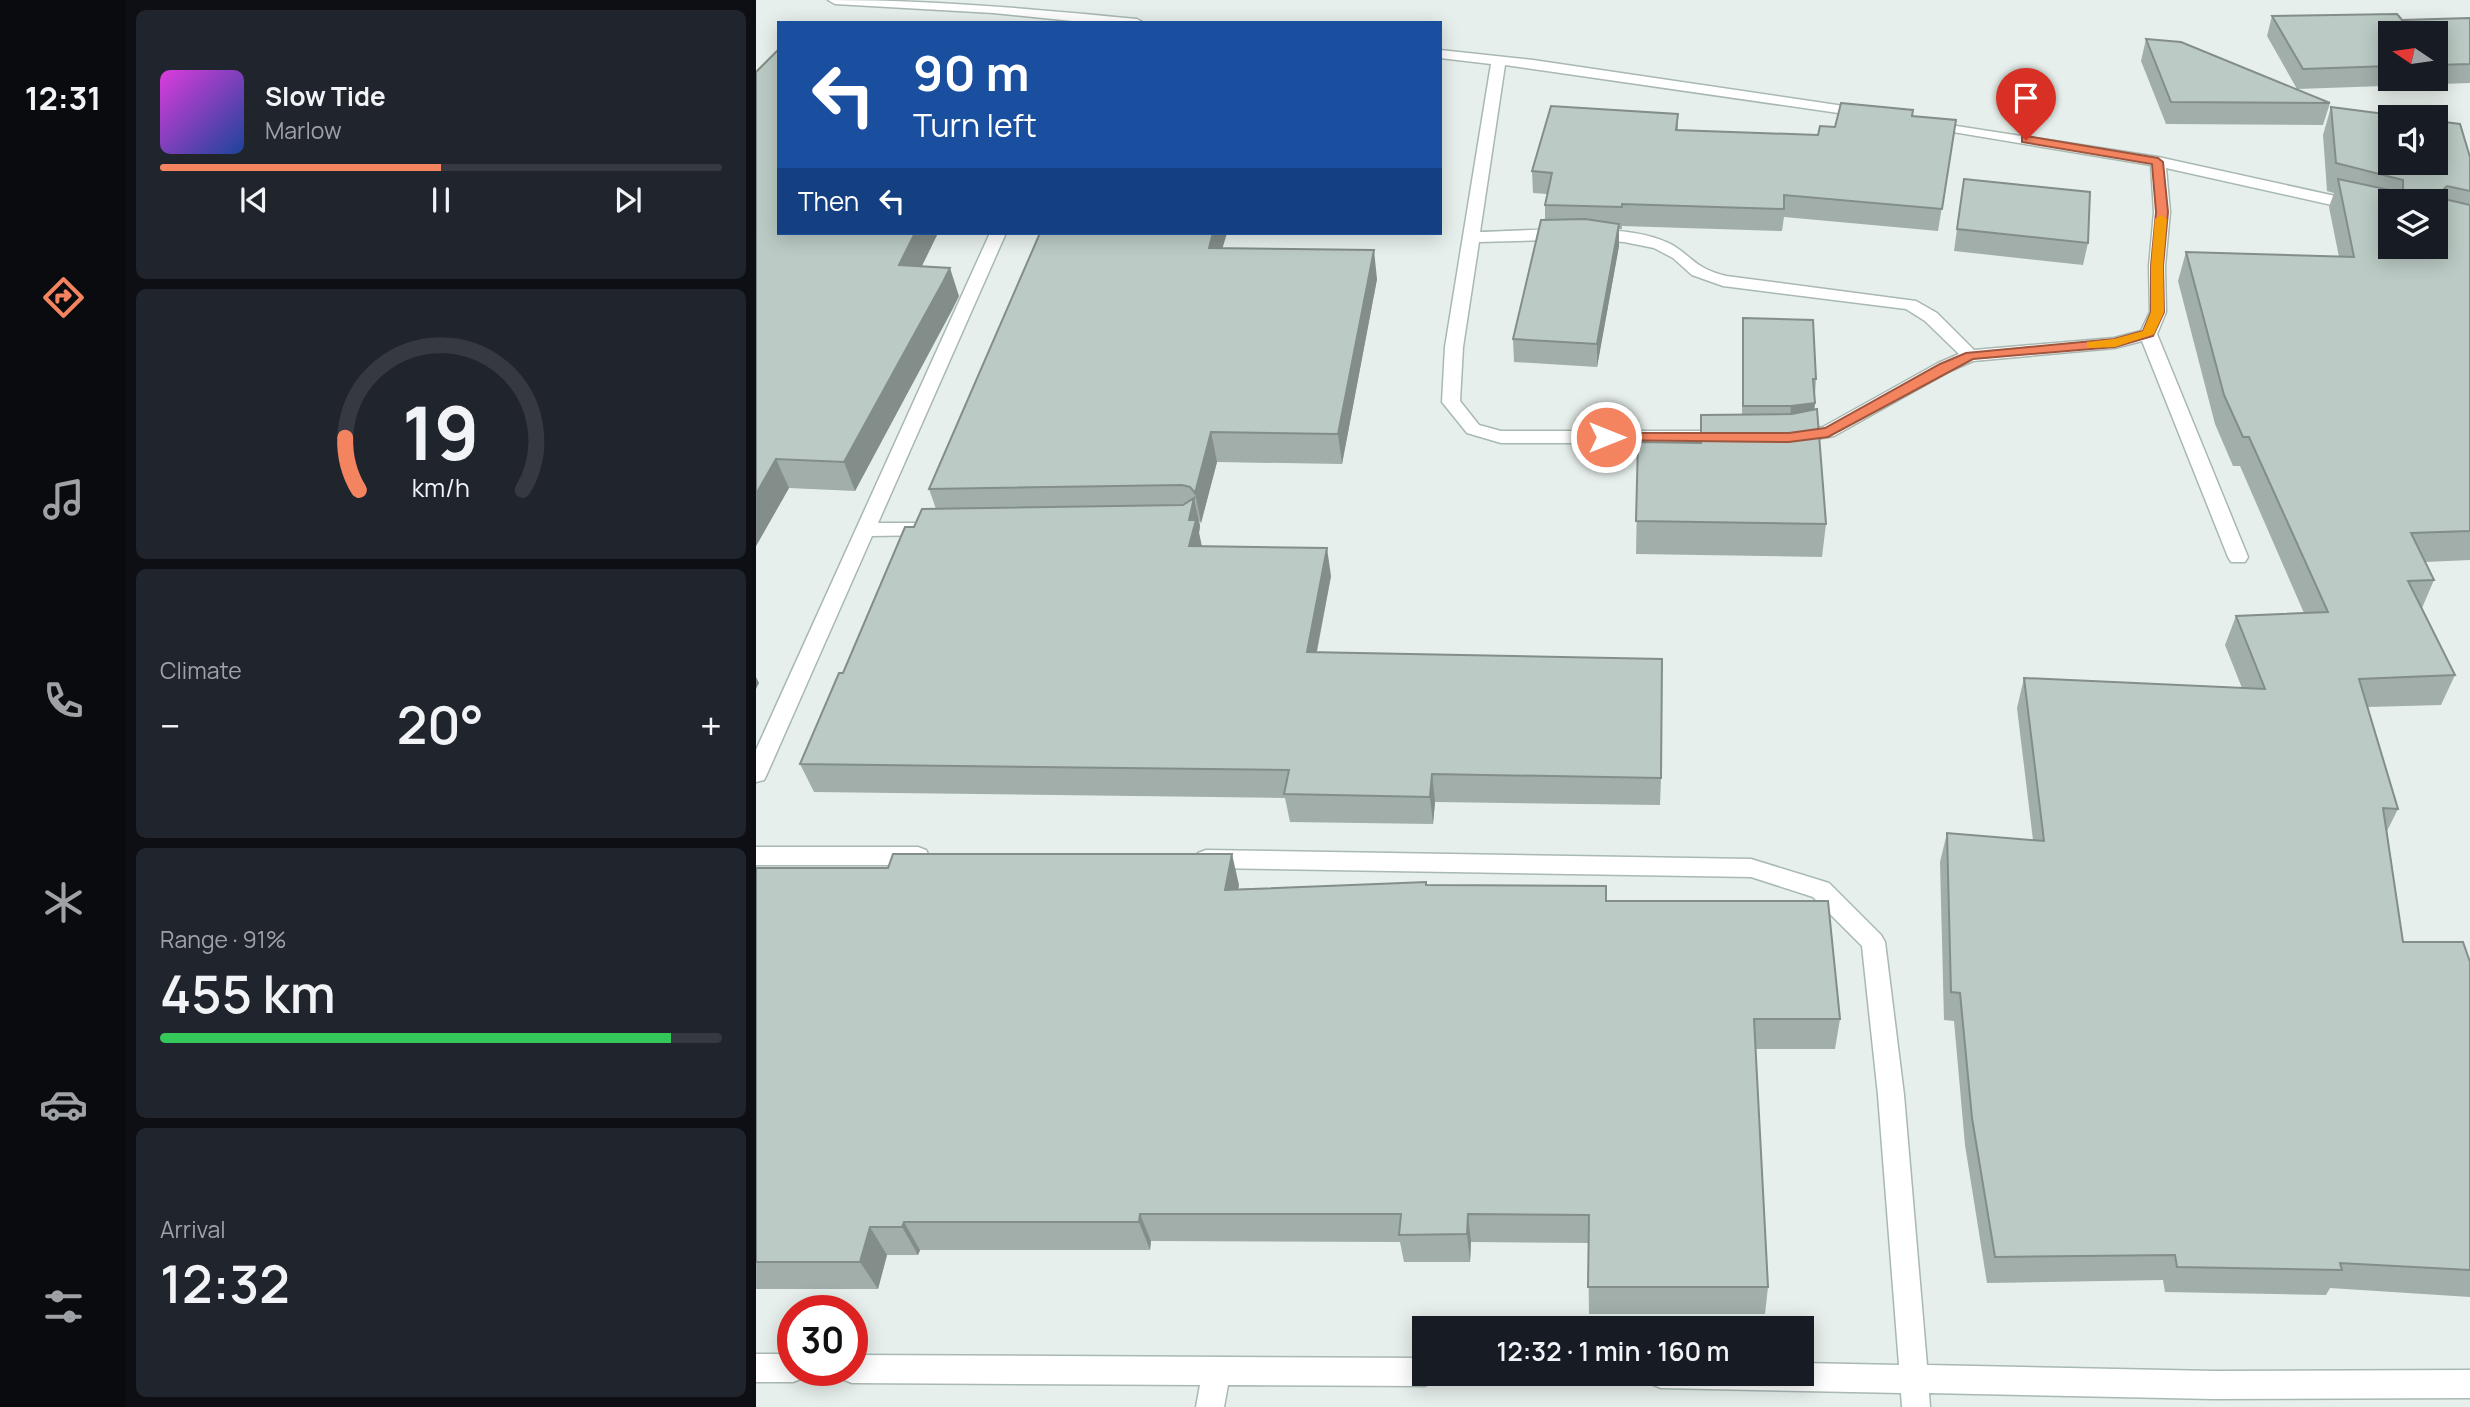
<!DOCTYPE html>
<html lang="en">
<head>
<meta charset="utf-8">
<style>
  body { margin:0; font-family:Manrope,sans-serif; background:#20242c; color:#f1f3f6; height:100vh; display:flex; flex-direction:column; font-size:26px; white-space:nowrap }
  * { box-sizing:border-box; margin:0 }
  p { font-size:23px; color:#9ea1a6 }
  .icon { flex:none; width:38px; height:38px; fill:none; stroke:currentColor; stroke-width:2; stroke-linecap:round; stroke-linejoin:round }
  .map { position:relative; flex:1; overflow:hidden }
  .side { display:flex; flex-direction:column; gap:10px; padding:10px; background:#0d0f14; width:630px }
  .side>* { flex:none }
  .guide { position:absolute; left:21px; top:21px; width:665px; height:214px; border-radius:0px; box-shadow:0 4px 18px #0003; background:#1a4fa0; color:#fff; overflow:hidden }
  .needle { width:46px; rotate:283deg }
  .tools { position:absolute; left:1622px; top:21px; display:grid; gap:14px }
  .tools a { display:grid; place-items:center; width:70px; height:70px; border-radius:0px; background:#171b24; box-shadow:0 4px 18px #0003; font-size:35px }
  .speed { position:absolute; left:21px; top:1295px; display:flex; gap:14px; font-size:35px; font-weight:700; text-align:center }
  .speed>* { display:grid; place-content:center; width:91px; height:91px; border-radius:50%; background:#171b24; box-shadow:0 4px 18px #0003; line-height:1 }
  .speed .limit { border:10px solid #d22; background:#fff; color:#111 }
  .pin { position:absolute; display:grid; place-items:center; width:60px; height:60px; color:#fff; margin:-72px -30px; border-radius:50% 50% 50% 0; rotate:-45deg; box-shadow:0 0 7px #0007 }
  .pin .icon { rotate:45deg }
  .me { position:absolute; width:77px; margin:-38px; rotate:90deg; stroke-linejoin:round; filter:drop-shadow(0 0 5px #0008) }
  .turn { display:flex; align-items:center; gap:24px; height:147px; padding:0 21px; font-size:32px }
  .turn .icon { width:91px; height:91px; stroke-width:2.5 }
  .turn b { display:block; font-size:49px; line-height:60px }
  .then { display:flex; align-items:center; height:66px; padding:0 21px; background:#0003; gap:14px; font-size:26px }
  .big { font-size:52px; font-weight:600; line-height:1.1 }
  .side .card { flex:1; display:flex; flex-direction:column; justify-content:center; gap:10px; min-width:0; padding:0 24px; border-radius:10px; background:#20242c }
  .side .dial { align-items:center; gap:0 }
  .dial svg { height:182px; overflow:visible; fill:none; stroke:#363941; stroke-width:7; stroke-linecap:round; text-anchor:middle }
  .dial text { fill:#f1f3f6; stroke:none }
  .song { display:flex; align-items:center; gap:21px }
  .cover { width:84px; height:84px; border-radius:10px; background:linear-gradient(135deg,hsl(300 70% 55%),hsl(220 70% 35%)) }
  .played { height:7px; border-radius:4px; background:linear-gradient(90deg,#f4845f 50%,#363941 50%) }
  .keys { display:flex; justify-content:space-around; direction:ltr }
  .heat { display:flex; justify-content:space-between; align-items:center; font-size:38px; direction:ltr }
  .charge { height:10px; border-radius:5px; background:linear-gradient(90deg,#34c759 91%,#363941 0) }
  .trip { position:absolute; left:656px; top:1316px; width:402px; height:70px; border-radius:0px; background:#171b24; box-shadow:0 4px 18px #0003; font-weight:600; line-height:70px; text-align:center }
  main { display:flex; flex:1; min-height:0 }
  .tab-bar { display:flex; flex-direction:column; width:126px; justify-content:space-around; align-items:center; background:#090b0e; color:#9ea1a6 }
  .tab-bar .icon { width:49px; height:49px }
  .tab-bar .on { color:#f4845f }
  .tab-bar b { font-size:32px; color:#f1f3f6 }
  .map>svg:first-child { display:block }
</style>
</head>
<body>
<main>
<nav class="tab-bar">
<b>12:31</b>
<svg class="icon on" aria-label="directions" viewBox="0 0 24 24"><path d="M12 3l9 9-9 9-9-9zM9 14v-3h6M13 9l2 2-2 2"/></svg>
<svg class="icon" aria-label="music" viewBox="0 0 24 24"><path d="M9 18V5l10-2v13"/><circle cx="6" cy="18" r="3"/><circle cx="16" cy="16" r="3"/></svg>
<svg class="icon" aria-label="phone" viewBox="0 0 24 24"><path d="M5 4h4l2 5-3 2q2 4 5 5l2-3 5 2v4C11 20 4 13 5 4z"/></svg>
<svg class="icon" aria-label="climate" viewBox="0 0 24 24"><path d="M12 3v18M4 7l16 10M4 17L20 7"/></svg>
<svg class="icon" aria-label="car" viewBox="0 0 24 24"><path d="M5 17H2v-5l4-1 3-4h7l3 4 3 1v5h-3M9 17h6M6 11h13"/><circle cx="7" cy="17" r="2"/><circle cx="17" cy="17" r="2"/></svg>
<svg class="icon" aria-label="filters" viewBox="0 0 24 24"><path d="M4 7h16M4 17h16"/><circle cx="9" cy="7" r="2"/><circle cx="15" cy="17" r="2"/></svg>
</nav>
<section class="side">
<div class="card">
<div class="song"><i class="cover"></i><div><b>Slow Tide</b><p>Marlow</p></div></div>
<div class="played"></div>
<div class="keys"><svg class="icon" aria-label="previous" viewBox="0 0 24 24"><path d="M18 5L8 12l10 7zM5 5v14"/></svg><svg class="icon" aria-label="pause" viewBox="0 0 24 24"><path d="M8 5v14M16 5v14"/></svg><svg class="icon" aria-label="next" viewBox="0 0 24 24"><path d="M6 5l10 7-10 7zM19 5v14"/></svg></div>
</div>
<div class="card dial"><svg viewBox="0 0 100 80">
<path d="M14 69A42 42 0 1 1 86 69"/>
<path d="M14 69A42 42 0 0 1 8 46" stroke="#f4845f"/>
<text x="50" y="56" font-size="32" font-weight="700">19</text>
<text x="50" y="72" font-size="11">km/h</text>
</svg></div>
<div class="card"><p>Climate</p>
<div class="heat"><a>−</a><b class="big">20°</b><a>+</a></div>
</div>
<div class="card"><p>Range · 91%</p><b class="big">455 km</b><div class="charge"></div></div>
<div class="card"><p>Arrival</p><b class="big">12:32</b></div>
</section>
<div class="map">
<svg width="1714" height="1407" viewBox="0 0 1714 1407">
  <rect width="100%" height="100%" fill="#e6efeb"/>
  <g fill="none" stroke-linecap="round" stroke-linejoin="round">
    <g stroke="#a8b8b2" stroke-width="3">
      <g id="minor">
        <path d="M 72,0 C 176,0 278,9 381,19 L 388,23 L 336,23 L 237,13 L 79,4 Z"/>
        <path d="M 684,50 L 777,60 L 1115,110 L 1117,113 L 1115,116 L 1110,117 L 749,65 L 724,232 C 774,231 866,222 910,242 C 926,248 935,262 950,269 C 956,272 963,274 970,276 L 1160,301 L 1181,313 L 1218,350 L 1358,338 L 1385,331 L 1394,312 L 1393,266 L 1398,212 L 1395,165 L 1173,128 L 1166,124 L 1168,121 L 1402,157 L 1634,208 L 1634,218 L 1410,168 L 1414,212 L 1409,266 L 1410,312 L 1401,334 L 1492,557 L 1489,562 L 1475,562 L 1472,557 L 1386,341 L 1359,348 L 1217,361 L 1194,371 L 1078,436 L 1037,443 L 1031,441 L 1028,437 L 1031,433 L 1067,427 L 1182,363 L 1203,354 L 1169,321 L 1150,309 L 967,286 L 936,275 L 917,258 L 898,248 L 868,242 L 829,239 L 723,242 L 707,347 L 704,401 L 723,425 L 745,431 L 970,431 L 979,437 L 970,443 L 745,443 L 711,433 L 686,402 L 689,347 L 735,64 L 684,58 Z"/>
        <polygon points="234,233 250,233 122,523 177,523 184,524 187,529 184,534 177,535 116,536 11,774 8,780 0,782 0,750"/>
        <polygon points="0,847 162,847 170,850 173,856 170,862 162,865 0,865"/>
        <polygon points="450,850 995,859 1073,883 1125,935 1129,942 1148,1095 1171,1365 1458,1371 1714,1370 1714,1398 1458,1399 1173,1393 1174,1407 1146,1407 1145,1393 905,1388 895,1384 891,1374 1046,1374 1046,1363 1143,1365 1122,1095 1106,946 1057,897 995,877 450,868 442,865 439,859 442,853"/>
        <polygon points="0,1354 37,1354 37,1370 50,1370 47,1378 37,1382 0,1382"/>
        <polygon points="96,1355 668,1358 668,1374 681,1374 678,1382 668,1386 472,1385 468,1407 440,1407 444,1385 96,1383 86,1379 83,1370 96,1370"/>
      </g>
    </g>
    <use href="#minor" fill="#fff" fill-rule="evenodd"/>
  </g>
  <g fill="#a1aea9" fill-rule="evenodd">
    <path d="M 1516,16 L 1646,20 L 1714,18 L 1714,83 L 1541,89 L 1511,36 ZM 1634,33 L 1680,33 L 1680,79 L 1634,79 Z"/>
    <polygon points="1390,39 1574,103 1567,125 1410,124 1385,61"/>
    <polygon points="1575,107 1714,157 1714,560 1669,562 1678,580 1666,608 1699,675 1685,705 1612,707 1642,809 1631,831 1647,942 1714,962 1714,1297 1574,1288 1570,1295 1409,1292 1407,1280 1231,1283 1209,1145 1198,1021 1188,1020 1184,862 1191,833 1277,840 1261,708 1268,678 1486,688 1469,645 1480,616 1548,613 1484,466 1477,466 1459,424 1422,281 1430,252 1583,257 1573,207 1578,193 1571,191 1567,135"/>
    <polygon points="922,114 922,130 1062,135 1079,127 1156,116 1200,120 1182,231 1028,217 1026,231 866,226 866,229 863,229 863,246 841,367 758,362 757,339 789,220 789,205 791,194 777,193 776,171"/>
    <polygon points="1208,179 1332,243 1327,265 1198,251"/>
    <polygon points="23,233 182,233 166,266 203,296 196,310 99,491 33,488 0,546"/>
    <polygon points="466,248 621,279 586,464 461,462 445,523 443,521 444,526 443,533 446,546 575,576 561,652 905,778 904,805 679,802 677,824 534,822 529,798 58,792 44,764 158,527 180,509 173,489"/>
    <polygon points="987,318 1060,379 1058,410 1070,524 1066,557 880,554 882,442 944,443 945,415 986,414 986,340"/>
    <polygon points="0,868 483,885 482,889 670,885 850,901 1084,1019 1079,1049 999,1049 1012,1287 1009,1314 833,1314 832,1243 715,1242 714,1262 648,1262 644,1242 395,1241 394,1250 164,1250 162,1255 131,1255 122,1289 0,1289"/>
  </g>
  <g fill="#838d89">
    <polygon points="863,224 863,246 841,367 841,344"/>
    <polygon points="159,233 182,233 152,294 143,265"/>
    <polygon points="457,233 471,233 458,277 453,248"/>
    <polygon points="618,250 621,279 586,464 582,434"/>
    <polygon points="194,268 203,296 196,310 99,491 88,462"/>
    <polygon points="1059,403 1057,426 1033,429 1035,406"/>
    <polygon points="455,432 461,462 445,523 439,493"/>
    <polygon points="20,459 33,488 0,546 0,494"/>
    <polygon points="438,498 444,526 443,533 446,548 433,546 433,520"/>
    <polygon points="571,548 575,576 555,680 551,652"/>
    <polygon points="0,677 3,683 0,689"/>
    <polygon points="676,774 679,802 677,824 674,797"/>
    <polygon points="476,854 483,885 477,920 469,890"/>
    <polygon points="384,1214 395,1241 394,1250 383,1222"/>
    <polygon points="712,1214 715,1242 714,1262 711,1234"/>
    <polygon points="148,1222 164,1250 162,1255 146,1227"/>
    <polygon points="114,1227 131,1255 122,1289 104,1262"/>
  </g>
  <g fill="#bbcac4" stroke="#838d89" stroke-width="2" fill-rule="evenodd">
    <polygon points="1641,14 1646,20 1714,18 1714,64 1680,65 1680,33 1634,33 1634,66 1547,69 1516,16"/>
    <polygon points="1390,39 1425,42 1574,103 1415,102"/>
    <polygon points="23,49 23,233 159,233 143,265 194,268 187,282 88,462 20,459 0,494 0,72"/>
    <polygon points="1085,103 1157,110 1156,116 1200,120 1186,209 1028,195 1028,209 866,204 866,207 789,205 796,173 776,171 795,106 922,114 920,130 1062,135 1064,126 1079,127"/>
    <path d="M 1575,107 L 1652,117 L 1634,117 L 1634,163 L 1680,163 L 1680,121 L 1704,124 L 1714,157 L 1714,191 L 1691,186 L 1688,189 L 1688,199 L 1714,205 L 1714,531 L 1655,533 L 1678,580 L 1652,581 L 1699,675 L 1603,679 L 1642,809 L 1627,808 L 1647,942 L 1707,942 L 1714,962 L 1714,1270 L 1584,1263 L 1586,1270 L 1421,1267 L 1419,1255 L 1239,1257 L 1216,1118 L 1204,993 L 1195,992 L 1191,833 L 1288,841 L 1268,678 L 1509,689 L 1480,616 L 1572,612 L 1493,437 L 1487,437 L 1468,395 L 1430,252 L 1598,257 L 1582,179 L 1643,192 L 1647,190 L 1647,180 L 1580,163 ZM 1634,201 L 1680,201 L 1680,247 L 1634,247 Z"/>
    <polygon points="1208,179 1334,192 1332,243 1201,229"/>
    <polygon points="829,219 863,224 841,344 757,339 785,220"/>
    <polygon points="284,233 457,233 453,248 618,250 582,434 455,432 439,493 434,487 426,485 173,489"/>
    <polygon points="987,318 1057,320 1060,379 1057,379 1059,403 1035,406 987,406"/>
    <polygon points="1061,409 1070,524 880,521 882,442 945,443 945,415 1036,414"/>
    <polygon points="438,498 433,520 440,520 433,546 571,548 551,652 906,659 905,778 676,774 674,797 528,794 533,770 44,764 83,673 87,673 149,527 158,527 166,509 427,505"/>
    <polygon points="137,854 476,854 469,890 670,882 670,885 850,886 850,901 1072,901 1084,1019 998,1019 1012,1287 832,1287 833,1215 712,1214 711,1234 643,1235 645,1214 384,1214 383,1222 148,1222 146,1227 114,1227 104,1262 0,1262 0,868 132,868"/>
  </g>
  <polygon fill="#f4845f" stroke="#9f563e" stroke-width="2" points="1270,136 1402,158 1407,162 1412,212 1407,266 1408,312 1397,336 1359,347 1217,359 1072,437 1033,442 845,440 845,434 850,433 1033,433 1069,428 1184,364 1210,353 1358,339 1387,331 1395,312 1395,266 1400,212 1396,164 1266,142 1266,137"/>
  <polygon fill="#f59e0b" points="1405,215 1411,219 1407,266 1408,312 1398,334 1359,347 1331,348 1331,342 1358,339 1387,331 1395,312 1395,266 1399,219"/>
</svg>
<div class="tools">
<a><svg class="needle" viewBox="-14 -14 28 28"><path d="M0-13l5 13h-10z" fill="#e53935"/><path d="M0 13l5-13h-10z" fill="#9ea1a6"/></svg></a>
<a><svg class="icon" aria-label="sound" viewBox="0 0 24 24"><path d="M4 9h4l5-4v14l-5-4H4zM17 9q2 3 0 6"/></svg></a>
<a><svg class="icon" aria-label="layers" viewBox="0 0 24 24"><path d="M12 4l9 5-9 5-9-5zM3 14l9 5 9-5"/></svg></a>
</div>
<div class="speed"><div class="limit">30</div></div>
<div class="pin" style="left:1270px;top:140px;background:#d93025"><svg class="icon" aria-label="arrive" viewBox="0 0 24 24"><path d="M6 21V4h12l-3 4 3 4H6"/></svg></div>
<svg class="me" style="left:850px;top:437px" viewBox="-20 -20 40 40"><circle r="17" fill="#f4845f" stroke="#fff" stroke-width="3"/><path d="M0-11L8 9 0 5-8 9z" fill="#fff"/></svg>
<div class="trip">12:32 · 1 min · 160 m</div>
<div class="guide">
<div class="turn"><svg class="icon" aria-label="left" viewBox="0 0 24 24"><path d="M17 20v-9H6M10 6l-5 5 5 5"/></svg><div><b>90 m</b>Turn left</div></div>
<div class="then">Then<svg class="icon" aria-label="left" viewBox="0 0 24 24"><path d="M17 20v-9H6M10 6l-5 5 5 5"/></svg></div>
</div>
</div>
</main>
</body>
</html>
